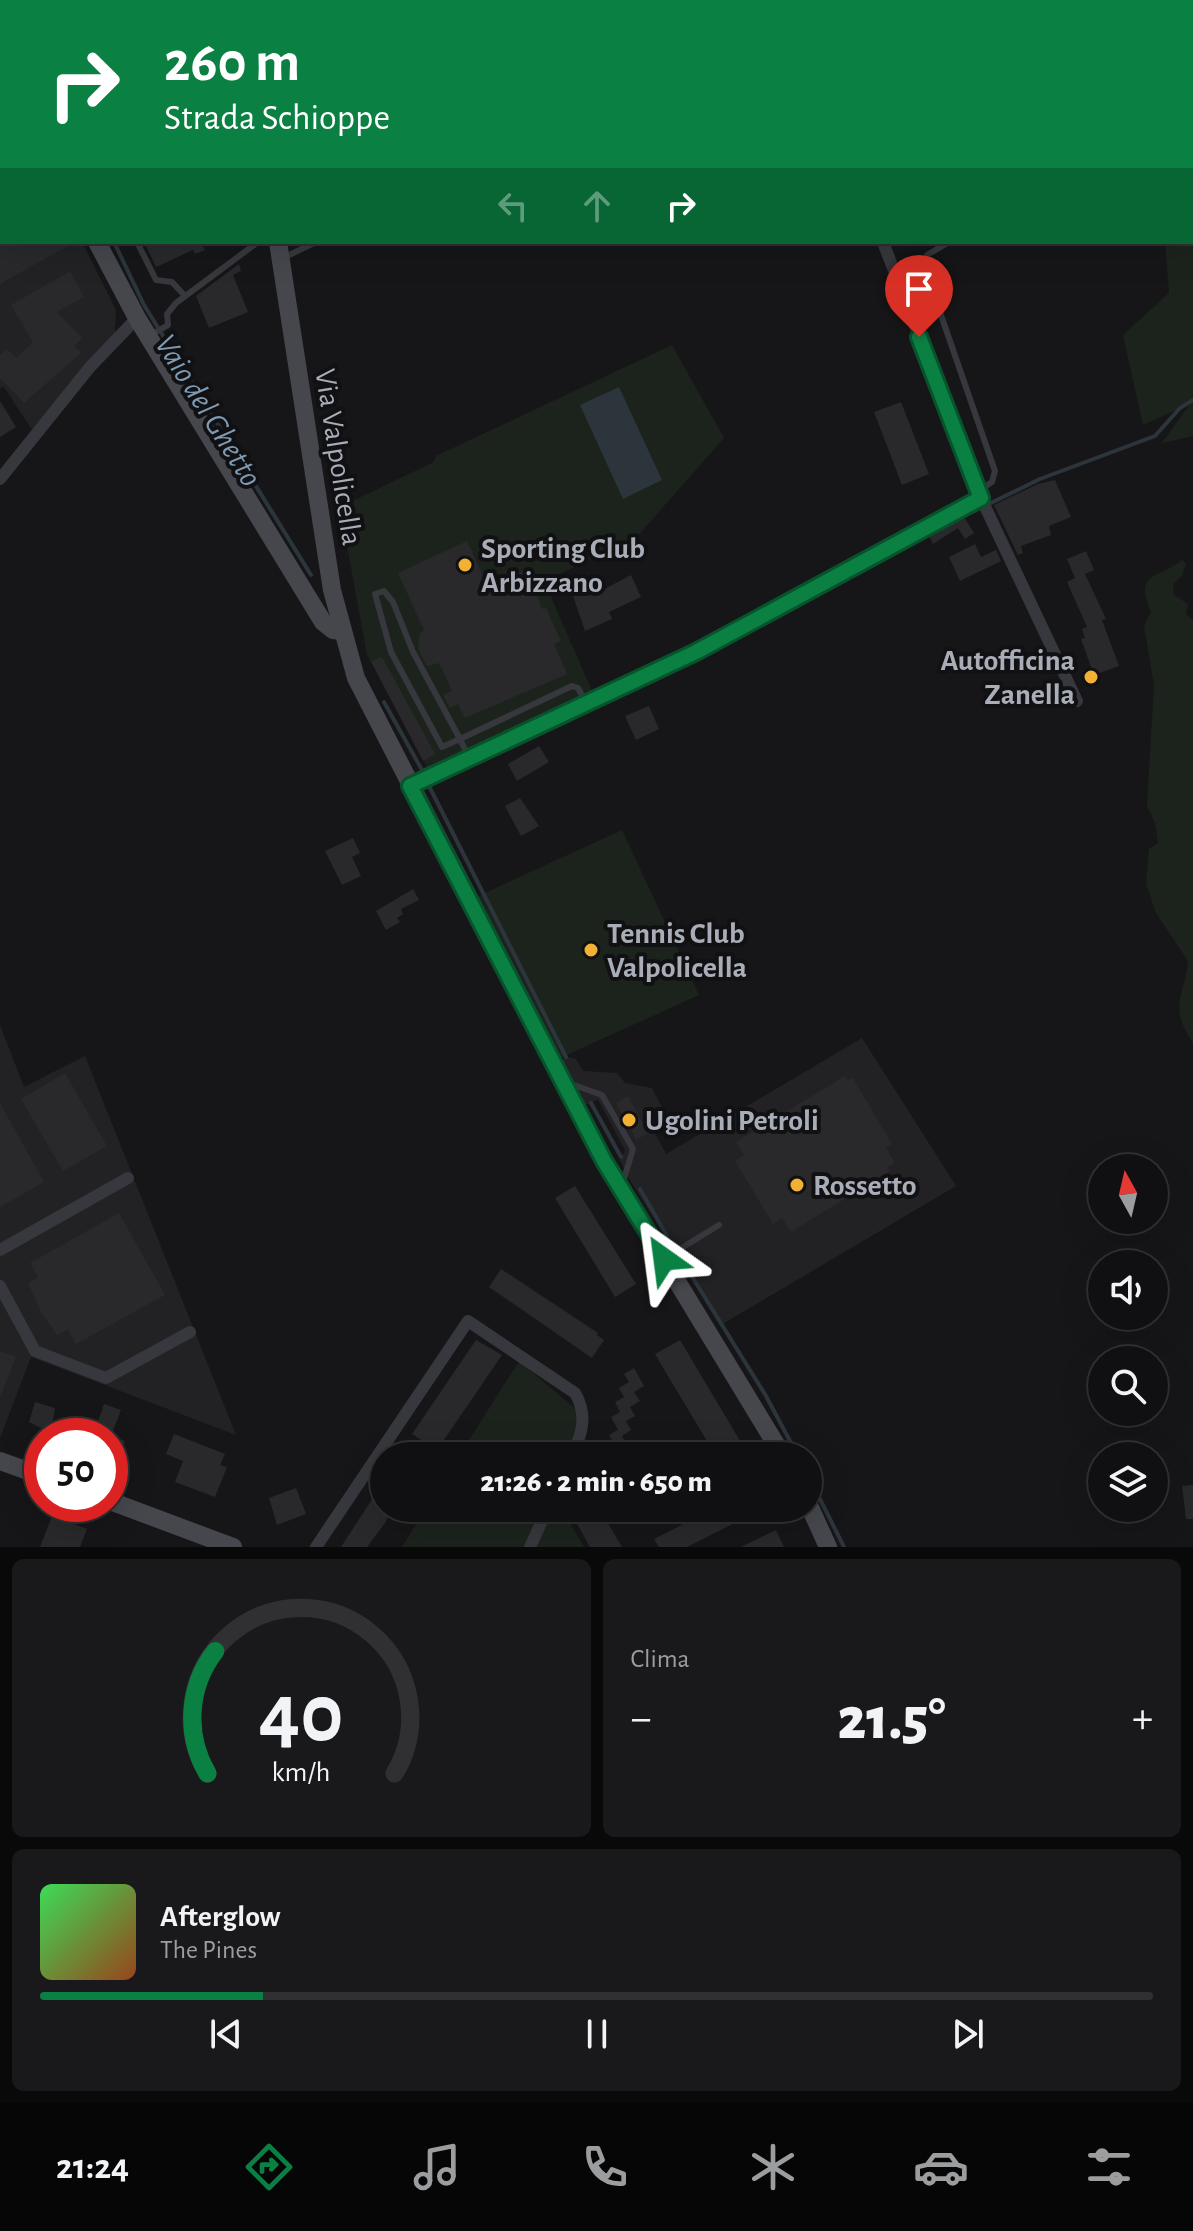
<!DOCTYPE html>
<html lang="it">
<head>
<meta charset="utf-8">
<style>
  body { margin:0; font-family:"Alegreya Sans",sans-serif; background:#19191b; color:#f1f3f6; height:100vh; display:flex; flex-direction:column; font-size:30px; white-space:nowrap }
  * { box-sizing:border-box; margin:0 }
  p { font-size:26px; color:#9c9d9f }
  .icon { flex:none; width:44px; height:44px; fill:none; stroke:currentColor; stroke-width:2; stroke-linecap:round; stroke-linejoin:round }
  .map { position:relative; height:1547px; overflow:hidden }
  .side { display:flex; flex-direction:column; gap:12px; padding:12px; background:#09090a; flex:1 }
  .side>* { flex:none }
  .guide { position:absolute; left:0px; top:0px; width:1194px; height:244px; box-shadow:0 8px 32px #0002,0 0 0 2px #303032; background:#0b8043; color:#fff; overflow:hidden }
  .needle { width:52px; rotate:352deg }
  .controls { position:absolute; left:1088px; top:1154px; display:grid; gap:16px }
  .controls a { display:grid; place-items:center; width:80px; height:80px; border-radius:50%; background:#101012; box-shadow:0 8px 32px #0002,0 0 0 2px #303032; font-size:40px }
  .speed { position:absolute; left:24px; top:1418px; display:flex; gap:16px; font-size:40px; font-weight:700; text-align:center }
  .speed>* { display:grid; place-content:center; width:104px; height:104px; border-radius:50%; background:#101012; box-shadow:0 8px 32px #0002,0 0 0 2px #303032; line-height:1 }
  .speed .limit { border:12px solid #d22; background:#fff; color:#111 }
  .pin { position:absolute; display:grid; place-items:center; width:68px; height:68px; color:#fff; margin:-82px -34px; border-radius:50% 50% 50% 0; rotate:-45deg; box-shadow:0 0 8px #0007 }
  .pin .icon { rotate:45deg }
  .me { position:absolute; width:88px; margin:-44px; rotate:329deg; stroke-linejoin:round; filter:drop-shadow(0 0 6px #0008) }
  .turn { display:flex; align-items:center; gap:28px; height:168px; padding:0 32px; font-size:36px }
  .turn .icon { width:104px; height:104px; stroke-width:2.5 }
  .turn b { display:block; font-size:56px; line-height:68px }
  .lanes { display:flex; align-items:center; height:76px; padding:0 32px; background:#0003; justify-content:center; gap:40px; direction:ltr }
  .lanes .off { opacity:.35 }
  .big { font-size:60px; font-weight:800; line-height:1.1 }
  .side .tile { flex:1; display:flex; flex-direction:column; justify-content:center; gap:12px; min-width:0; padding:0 28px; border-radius:12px; background:#19191b }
  .side .dial { align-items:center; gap:0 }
  .dial svg { height:208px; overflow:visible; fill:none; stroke:#303032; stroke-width:7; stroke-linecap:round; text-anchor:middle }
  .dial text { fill:#f1f3f6; stroke:none }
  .song { display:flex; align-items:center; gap:24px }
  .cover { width:96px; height:96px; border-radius:12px; background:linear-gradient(135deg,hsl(130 70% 55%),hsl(20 70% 35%)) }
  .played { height:8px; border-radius:4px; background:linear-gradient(90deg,#0b8043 20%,#303032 20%) }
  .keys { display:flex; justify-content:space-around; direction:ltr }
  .heat { display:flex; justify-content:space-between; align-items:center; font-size:44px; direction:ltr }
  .side .tiles { flex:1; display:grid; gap:12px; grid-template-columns:1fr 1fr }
  .tile:last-child { grid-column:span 2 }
  .trip { position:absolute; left:370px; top:1442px; width:452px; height:80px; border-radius:40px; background:#101012; box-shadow:0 8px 32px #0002,0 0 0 2px #303032; font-weight:800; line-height:80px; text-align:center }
  .menu { display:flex; height:128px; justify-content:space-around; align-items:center; background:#060607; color:#9c9d9f }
  .menu .icon { width:56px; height:56px }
  .menu .current { color:#0b8043 }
  .menu b { font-size:36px; color:#f1f3f6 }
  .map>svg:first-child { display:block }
</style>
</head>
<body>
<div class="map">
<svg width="1193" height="1547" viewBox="0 0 1193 1547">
  <rect width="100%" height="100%" fill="#161618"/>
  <g fill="#222225">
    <polygon points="0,77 2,242 82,242 116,310 115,332 32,430 4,387 0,388"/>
    <polygon points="0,1025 24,1087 85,1056 236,1435 31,1357 0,1438"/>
    <polygon points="862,1038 956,1186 721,1325 628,1177 620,1160 625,1150 598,1100 586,1105 560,1060 567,1057 576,1059 583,1071 617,1073 625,1083 652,1088 663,1109 652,1113 652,1128 666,1154"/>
  </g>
  <g fill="#1c231d">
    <polygon points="1135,0 1193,0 1193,436 1162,443 1190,404 1143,425 1123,335 1169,293 1165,242 1192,242 1192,2"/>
    <polygon points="672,345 724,438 635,539 544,581 593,693 428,769 367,655 340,507 434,462 436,456"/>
    <path d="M 1182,560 L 1186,564 L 1182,576 L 1173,584 L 1174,595 L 1188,604 L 1186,614 L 1193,620 L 1193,1043 C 1168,1005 1184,1000 1188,961 L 1156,913 L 1146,884 L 1149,849 L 1158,843 L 1155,823 L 1147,805 L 1154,685 L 1144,626 L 1151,612 C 1133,571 1159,579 1182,560 Z"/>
    <polygon points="622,830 699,995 560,1058 476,897"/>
    <polygon points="519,1361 579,1412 570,1456 459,1456"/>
    <polygon points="426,1508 561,1508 584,1547 402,1547"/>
  </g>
  <polygon fill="#2c353c" points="619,387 662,480 623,499 580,405"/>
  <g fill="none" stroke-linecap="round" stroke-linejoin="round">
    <g stroke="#2c353c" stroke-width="4">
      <polyline points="569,2 574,0"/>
      <polyline points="0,26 2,29"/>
      <polyline points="114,242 144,305 311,575"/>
      <polyline points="927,534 1040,479 1155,436 1180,408 1193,400"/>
      <polyline points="619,681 705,640"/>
      <polyline points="384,702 422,770"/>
      <polyline points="422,771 477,748"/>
      <polyline points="428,784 566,1057"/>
      <polyline points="591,1103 621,1157"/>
      <polyline points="640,1189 667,1236"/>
      <polyline points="678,1254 766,1396 798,1456"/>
      <polyline points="808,1475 844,1547"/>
    </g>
  </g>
  <g fill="#29292c">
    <polygon points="0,242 75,242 0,284"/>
    <polygon points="144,242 213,242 203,246 205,250 195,254 193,250 156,267"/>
    <polygon points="239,264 241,271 233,275 248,312 209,328 196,296"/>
    <polygon points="70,271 84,297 57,312 82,338 74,346 81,353 24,403 0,378 0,355 7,349 16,358 33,342 11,305"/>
    <polygon points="0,401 16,427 0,437"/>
    <polygon points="901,402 929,474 902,485 874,412"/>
    <polygon points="1055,480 1071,517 1049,526 1051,535 1021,546 1023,553 1018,555 994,505 1038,484"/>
    <polygon points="964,517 974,533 965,539 958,528 933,544 929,536"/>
    <polygon points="467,541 488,587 527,569 542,609 546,608 561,641 554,644 567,674 465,718 458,704 450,708 443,695 452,691 439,663 427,666 418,649 420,633 424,630 398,573"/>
    <polygon points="975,544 981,557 996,550 1001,561 960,581 949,557"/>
    <polygon points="1086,551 1094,570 1085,574 1106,619 1102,620 1119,666 1094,675 1081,639 1085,638 1082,629 1087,627 1067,582 1075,578 1067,559"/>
    <polygon points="631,575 641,597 609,612 612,619 585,631 571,590 590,581 595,594"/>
    <polygon points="382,657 435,754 423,761 371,661"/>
    <polygon points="649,706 659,729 636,740 625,716"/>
    <polygon points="539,746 549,762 517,781 508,764"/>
    <polygon points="520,798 539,826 521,836 505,806"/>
    <polygon points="353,838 360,853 352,857 361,876 342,885 325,851"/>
    <polygon points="413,889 419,900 401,909 403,914 397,918 400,922 386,930 376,911"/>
    <polygon points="65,1073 107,1146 63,1171 21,1099"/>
    <polygon points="845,1076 847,1080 853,1078 892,1144 886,1148 895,1163 888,1167 890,1171 791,1232 782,1218 773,1224 735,1161 744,1155 736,1142"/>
    <polygon points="628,1096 648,1133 636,1140 616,1103"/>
    <polygon points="0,1103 44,1182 0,1207"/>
    <polygon points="575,1186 636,1284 615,1297 555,1198"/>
    <polygon points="119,1213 165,1295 76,1344 68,1330 57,1335 41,1312 28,1283 38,1277 30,1263"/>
    <polygon points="501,1269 598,1333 597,1335 604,1340 592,1358 489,1287"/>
    <polygon points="476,1340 502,1355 437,1450 412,1434"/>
    <polygon points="680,1340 749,1456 716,1456 665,1371 655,1354"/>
    <polygon points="0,1351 16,1357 1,1395 0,1394"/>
    <polygon points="634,1368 644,1386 634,1392 640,1401 630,1407 635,1416 626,1421 631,1430 622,1436 629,1449 616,1456 608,1456 603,1447 613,1442 609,1435 618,1430 611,1417 620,1412 615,1402 624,1397 619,1388 629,1382 624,1374"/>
    <polygon points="35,1402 55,1408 51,1433 29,1422"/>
    <polygon points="104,1404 121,1410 111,1436 125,1441 118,1458 110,1455 110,1436 93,1436"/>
    <polygon points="174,1434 225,1454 220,1465 227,1467 215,1497 175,1482 183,1461 166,1454"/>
    <polygon points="384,1481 384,1508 391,1508 385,1523 367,1547 341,1547"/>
    <polygon points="1193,1485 1193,1519 1186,1519 1182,1486"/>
    <polygon points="296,1488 306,1514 277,1525 269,1498"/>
    <polygon points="580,1508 599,1508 622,1547 590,1547 571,1513"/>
    <polygon points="715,1508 764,1508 687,1547 659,1547 654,1539"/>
    <polygon points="52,1516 87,1529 80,1547 40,1547"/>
    <polygon points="776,1530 784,1547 741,1547"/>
  </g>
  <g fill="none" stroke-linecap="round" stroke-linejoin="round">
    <g stroke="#37383d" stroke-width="6">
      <polyline points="137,242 156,280 172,282 185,296"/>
      <polyline points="949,242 927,255 924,266 995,471 992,482 978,491"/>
      <polyline points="283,258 316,242"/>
      <polyline points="151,335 168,325 167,314 176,303 258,242"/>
      <polyline points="469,758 460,739 442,747 391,652 375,594 384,591 393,602 413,652 460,739 572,686 578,688 586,703"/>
      <polyline points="571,1084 602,1095 633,1149 623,1182"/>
      <polyline points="667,1257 719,1225"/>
    </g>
    <g stroke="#37383d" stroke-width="12">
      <polyline points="805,0 805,2"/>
      <polyline points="883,242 981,498 1077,701"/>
      <polyline points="0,479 90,367 137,318"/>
      <polyline points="410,786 696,652 981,498"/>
      <polyline points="0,1250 128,1178"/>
      <polyline points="0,1286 35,1351 106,1378 190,1332"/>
      <path d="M 316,1547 L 468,1321 L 575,1393 C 588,1415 582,1434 572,1456"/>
      <polyline points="530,1547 548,1508"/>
    </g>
    <g stroke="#45474d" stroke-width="18">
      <polyline points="238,0 239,2"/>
      <polyline points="0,58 2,62"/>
      <polyline points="97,242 137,318 323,622 333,630 341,631"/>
      <polyline points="278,242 332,590 356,678 604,1161 783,1456"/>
      <polyline points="0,1461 42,1476"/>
      <polyline points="110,1501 233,1547"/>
      <polyline points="808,1503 828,1547"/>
    </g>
  </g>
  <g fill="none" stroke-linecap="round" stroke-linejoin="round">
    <g stroke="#07532c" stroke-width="20">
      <polyline id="route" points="664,1259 604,1161 410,786 696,652 981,498 919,337"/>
    </g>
    <use href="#route" stroke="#0b8043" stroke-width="14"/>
  </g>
  <g fill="#f2b134" stroke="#111113" stroke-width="3">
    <circle cx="465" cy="565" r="8"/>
    <circle cx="1091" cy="677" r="8"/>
    <circle cx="591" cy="950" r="8"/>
    <circle cx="629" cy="1120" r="8"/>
    <circle cx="797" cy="1185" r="8"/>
  </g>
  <g text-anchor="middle" stroke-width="8" stroke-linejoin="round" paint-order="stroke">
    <g font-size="30" fill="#a8adb8" stroke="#111113">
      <text transform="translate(339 457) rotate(81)" y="10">Via Valpolicella</text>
    </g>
    <g font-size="30" font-weight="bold" fill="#a8adb8" stroke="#111113" text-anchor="start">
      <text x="481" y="558">Sporting Club<tspan x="481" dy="34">Arbizzano</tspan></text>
      <text x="1075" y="670" text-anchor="end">Autofficina<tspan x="1075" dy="34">Zanella</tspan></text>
      <text x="607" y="943">Tennis Club<tspan x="607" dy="34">Valpolicella</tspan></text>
      <text x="645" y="1130">Ugolini Petroli</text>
      <text x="813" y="1195">Rossetto</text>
    </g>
    <g font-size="32" font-style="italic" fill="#7f9bb3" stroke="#111113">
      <text transform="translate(209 410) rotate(58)" y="11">Vaio del Ghetto</text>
    </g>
  </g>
</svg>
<div class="controls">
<a><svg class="needle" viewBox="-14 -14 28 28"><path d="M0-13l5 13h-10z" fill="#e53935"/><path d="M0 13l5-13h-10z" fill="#9c9d9f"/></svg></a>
<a><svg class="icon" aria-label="sound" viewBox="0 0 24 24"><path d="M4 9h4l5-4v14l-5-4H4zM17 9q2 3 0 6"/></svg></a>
<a><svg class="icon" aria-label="search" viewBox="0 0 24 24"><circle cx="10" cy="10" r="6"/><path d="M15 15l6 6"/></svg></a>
<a><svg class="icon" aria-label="layers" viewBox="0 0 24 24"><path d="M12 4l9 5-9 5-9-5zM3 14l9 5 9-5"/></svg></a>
</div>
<div class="speed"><div class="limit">50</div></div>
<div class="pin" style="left:919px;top:337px;background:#d93025"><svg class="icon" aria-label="arrive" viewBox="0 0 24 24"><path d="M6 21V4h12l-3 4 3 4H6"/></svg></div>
<svg class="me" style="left:664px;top:1259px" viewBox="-20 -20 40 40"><path d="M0-17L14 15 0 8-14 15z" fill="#0b8043" stroke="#fff" stroke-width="4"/></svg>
<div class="trip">21:26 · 2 min · 650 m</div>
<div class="guide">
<div class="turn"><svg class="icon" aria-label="right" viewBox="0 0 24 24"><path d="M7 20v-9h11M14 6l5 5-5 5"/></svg><div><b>260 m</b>Strada Schioppe</div></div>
<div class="lanes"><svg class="icon off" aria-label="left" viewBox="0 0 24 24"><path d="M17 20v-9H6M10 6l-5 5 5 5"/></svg><svg class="icon off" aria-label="ahead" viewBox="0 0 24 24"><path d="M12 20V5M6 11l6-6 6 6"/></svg><svg class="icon" aria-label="right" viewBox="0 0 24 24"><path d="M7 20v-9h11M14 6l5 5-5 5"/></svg></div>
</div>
</div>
<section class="side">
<div class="tiles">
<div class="tile dial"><svg viewBox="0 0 100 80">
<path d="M14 69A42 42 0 1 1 86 69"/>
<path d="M14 69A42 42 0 0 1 17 22" stroke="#0b8043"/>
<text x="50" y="56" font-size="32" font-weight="700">40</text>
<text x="50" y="72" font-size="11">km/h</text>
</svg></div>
<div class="tile"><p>Clima</p>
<div class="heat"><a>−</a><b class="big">21.5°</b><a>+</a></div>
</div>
<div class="tile">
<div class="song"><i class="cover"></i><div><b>Afterglow</b><p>The Pines</p></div></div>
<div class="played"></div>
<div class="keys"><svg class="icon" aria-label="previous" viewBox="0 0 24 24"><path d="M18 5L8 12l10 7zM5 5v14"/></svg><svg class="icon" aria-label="pause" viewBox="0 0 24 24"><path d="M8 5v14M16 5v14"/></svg><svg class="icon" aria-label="next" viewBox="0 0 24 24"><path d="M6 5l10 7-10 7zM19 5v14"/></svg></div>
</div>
</div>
</section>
<nav class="menu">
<b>21:24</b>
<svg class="icon current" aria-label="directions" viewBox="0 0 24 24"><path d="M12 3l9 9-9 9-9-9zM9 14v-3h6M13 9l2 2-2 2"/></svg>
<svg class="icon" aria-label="music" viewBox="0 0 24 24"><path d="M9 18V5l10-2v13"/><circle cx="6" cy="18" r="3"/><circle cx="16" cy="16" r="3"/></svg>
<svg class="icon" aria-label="phone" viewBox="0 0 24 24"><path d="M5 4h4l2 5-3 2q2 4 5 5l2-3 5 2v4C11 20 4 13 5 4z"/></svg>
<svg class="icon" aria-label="climate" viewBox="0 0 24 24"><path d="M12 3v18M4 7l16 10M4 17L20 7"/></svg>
<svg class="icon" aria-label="car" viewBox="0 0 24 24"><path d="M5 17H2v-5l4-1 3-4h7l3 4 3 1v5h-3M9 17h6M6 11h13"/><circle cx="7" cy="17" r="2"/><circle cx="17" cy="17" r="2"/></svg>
<svg class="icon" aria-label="filters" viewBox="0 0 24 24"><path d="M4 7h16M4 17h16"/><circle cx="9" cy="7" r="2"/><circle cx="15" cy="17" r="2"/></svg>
</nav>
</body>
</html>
